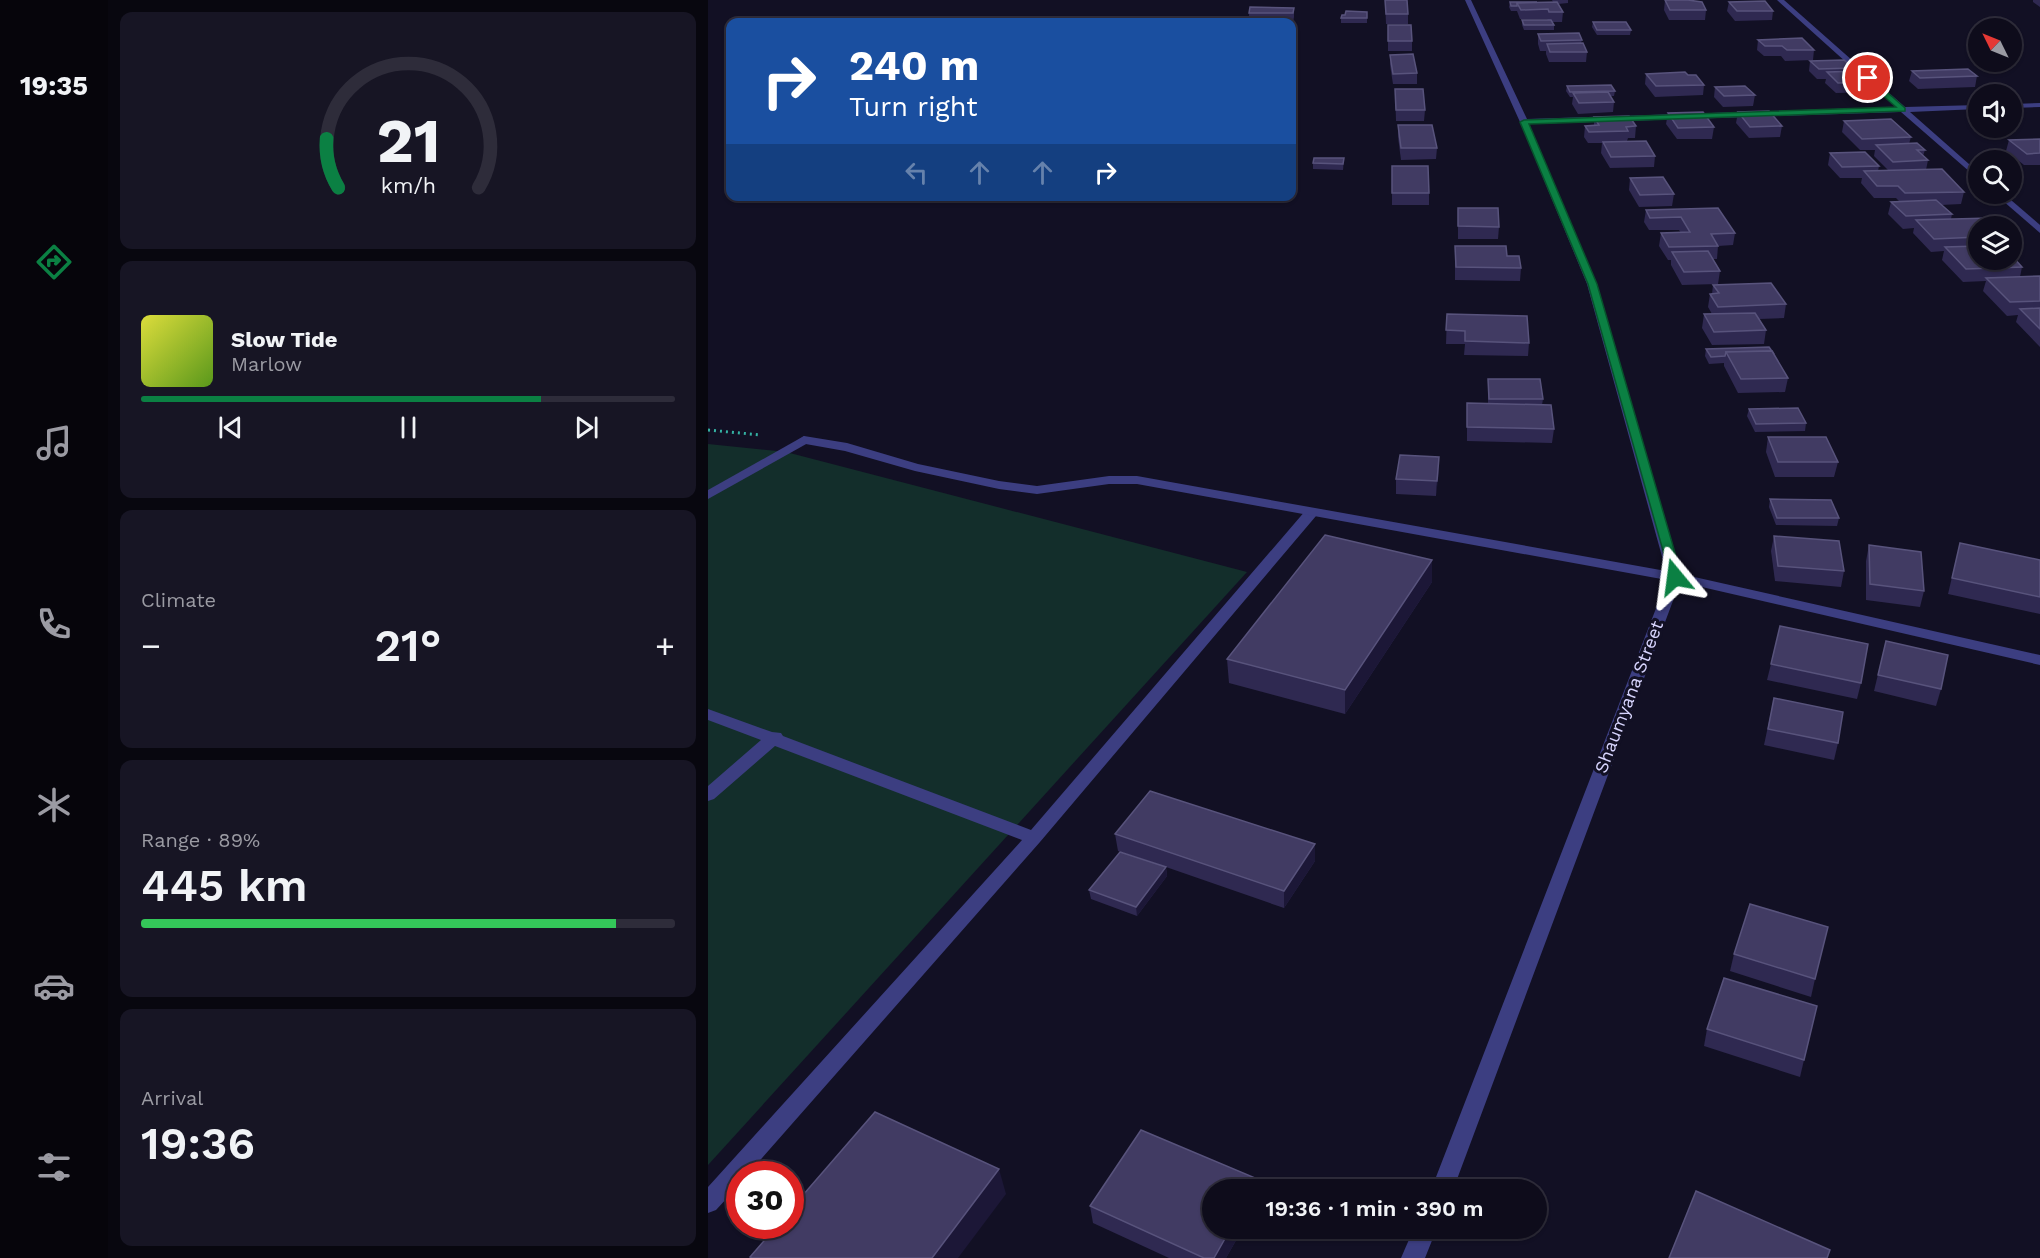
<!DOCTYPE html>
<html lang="en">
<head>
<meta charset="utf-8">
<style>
  body { margin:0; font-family:"Work Sans",sans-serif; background:#171524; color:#f1f3f6; height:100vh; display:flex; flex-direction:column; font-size:22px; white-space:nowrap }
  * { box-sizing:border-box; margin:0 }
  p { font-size:20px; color:#9b9ba3 }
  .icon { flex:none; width:33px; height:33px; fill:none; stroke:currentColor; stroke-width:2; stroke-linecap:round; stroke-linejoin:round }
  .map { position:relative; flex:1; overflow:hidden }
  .sheet { display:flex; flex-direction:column; gap:12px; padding:12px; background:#08070f; width:600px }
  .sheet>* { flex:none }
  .banner { position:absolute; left:18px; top:18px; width:570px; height:183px; border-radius:12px; box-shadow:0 2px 4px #0004,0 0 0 2px #2e2c3a; background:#1a4fa0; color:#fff; overflow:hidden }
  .needle { width:39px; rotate:313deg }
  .tools { position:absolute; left:1260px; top:18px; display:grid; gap:12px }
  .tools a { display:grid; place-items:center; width:54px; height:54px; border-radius:50%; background:#0e0c1b; box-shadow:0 2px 4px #0004,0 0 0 2px #2e2c3a; font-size:30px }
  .speed { position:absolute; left:18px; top:1161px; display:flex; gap:12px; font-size:30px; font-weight:700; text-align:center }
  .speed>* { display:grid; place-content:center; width:78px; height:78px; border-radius:50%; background:#0e0c1b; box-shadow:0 2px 4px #0004,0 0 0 2px #2e2c3a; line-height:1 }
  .speed .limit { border:9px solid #d22; background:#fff; color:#111 }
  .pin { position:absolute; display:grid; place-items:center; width:51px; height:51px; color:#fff; margin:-26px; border:3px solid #fff; border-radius:50%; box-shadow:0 2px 6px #0007 }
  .me { position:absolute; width:66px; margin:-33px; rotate:344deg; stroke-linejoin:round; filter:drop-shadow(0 0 4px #0008) }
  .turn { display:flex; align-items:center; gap:21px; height:126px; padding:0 24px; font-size:27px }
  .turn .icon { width:78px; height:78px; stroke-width:2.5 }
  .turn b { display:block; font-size:42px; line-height:51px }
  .lanes { display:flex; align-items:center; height:57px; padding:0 24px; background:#0003; justify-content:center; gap:30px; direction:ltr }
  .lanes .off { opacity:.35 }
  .big { font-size:45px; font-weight:600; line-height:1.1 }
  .sheet .widget { flex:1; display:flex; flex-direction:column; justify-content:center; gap:9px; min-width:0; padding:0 21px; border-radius:12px; background:#171524 }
  .sheet .dial { align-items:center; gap:0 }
  .dial svg { height:156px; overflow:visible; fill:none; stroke:#2e2c3a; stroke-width:7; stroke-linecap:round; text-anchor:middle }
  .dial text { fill:#f1f3f6; stroke:none }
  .song { display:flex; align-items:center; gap:18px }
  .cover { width:72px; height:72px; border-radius:9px; background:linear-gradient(135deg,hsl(60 70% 55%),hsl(90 70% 35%)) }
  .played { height:6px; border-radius:3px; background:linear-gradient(90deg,#0b8043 75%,#2e2c3a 75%) }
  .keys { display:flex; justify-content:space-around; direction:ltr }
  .heat { display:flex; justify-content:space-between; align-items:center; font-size:33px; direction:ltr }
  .charge { height:9px; border-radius:4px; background:linear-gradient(90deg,#34c759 89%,#2e2c3a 0) }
  .trip { position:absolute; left:494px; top:1179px; width:345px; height:60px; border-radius:30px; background:#0e0c1b; box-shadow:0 2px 4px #0004,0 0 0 2px #2e2c3a; font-weight:600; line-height:60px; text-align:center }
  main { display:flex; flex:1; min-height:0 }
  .tab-bar { display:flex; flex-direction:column; width:108px; justify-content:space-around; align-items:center; background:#06050b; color:#9b9ba3 }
  .tab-bar .icon { width:42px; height:42px }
  .tab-bar .selected { color:#0b8043 }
  .tab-bar b { font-size:27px; color:#f1f3f6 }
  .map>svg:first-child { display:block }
</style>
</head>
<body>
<main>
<nav class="tab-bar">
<b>19:35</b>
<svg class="icon selected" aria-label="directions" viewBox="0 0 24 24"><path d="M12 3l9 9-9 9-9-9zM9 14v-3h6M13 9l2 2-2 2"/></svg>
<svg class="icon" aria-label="music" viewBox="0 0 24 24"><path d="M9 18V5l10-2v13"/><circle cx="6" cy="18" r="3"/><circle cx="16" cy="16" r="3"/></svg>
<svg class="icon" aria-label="phone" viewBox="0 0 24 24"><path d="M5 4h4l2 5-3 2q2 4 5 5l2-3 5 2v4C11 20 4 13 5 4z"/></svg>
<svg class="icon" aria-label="climate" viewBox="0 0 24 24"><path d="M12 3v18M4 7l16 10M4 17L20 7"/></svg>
<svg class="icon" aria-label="car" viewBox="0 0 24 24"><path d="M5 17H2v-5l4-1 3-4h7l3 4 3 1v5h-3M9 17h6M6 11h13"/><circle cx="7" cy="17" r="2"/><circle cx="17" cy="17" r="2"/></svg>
<svg class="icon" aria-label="filters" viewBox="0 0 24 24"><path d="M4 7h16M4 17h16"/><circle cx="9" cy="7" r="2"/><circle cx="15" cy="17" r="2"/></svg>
</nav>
<section class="sheet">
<div class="widget dial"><svg viewBox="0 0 100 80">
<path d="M14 69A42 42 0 1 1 86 69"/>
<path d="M14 69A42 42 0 0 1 8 44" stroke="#0b8043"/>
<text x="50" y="56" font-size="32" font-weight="700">21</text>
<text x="50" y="72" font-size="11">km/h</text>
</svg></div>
<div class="widget">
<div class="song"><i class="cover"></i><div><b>Slow Tide</b><p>Marlow</p></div></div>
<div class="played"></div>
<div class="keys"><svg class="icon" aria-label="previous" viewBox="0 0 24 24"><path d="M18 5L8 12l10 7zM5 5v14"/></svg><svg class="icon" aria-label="pause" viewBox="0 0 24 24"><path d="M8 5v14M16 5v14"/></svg><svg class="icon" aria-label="next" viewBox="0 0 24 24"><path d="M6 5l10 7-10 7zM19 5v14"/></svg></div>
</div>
<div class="widget"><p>Climate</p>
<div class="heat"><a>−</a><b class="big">21°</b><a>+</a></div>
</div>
<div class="widget"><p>Range · 89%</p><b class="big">445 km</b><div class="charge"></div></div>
<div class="widget"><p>Arrival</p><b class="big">19:36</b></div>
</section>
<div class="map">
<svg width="1332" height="1258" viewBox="0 0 1332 1258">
  <rect width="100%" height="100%" fill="#121024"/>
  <polygon fill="#132e2b" points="0,444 78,452 539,572 0,1165"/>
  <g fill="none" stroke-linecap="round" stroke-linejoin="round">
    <polyline stroke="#34b2a3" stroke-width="3" stroke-dasharray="2 4" stroke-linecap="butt" points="0,430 53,435"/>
    <g fill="#3c3e81" fill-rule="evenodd">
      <polygon points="96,436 102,440 100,443 0,499 0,490"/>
      <polygon points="603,509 608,510 610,513 608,516 332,842 40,1174 32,1174 32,1184 8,1210 0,1213 0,1187 314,840 67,746 6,799 0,801 0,786 53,740 0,720 0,709 64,732 73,733 75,736 323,830 598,510"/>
    </g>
    <g fill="#3c3e81" fill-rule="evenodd">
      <polygon points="757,0 763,0 819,119 1188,107 1069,0 1076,0 1197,107 1270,105 1270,109 1202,112 1270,172 1270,179 1193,112 821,124 889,284 973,574 1332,655 1332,665 972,582 745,1190 723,1190 959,580 429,484 401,484 329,494 291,489 207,471 137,451 92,443 90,440 96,436 139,443 210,464 291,481 329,486 401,476 429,476 958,571 879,284 812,122"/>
      <polygon points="1332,103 1332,107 1304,108 1304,104"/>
      <polygon points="1287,194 1296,194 1332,225 1332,233"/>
      <polygon points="706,1228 729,1228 717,1258 693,1258"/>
    </g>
  </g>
  <g fill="#2f2951">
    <polygon points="677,0 700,14 700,24 678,24"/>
    <polygon points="823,0 860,0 860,3 850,4 855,12 854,22 844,22 846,25 846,30 816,30 814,25 814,20 840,20 839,19 812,19 809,11 803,11 801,7 802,2 845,2 844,0"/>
    <polygon points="957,0 998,10 997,20 961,20 956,10"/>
    <polygon points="1325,0 1332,0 1332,7 1325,2"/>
    <polygon points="1021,2 1065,11 1064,20 1027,21 1019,11"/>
    <polygon points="586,8 586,17 585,23 541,22 541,13"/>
    <polygon points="659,12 659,23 633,23 633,18"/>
    <polygon points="885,22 923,30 922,35 889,35 884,27"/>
    <polygon points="680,25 704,41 704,51 680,51"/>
    <polygon points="830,34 874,40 873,43 879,52 878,62 841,62 838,54 838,51 832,51 830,44"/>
    <polygon points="1050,40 1106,50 1105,60 1077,61 1073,56 1056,56 1049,50"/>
    <polygon points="682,55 709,73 709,84 685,84 682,65"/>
    <polygon points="1102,61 1145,68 1144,72 1168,82 1166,92 1128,93 1117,83 1118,79 1109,79 1101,71"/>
    <polygon points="1204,71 1269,76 1267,87 1210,89 1201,81"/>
    <polygon points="938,74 980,75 996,85 995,95 947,97 937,84"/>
    <polygon points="859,86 907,91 906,96 902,96 906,102 905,112 870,114 864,104 865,97 862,97 858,91"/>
    <polygon points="1007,87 1047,95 1045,106 1015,107 1006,97"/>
    <polygon points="687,89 717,110 716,121 688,121"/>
    <polygon points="1030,112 1074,126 1072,137 1041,138 1028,123"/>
    <polygon points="960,113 1006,127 1004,139 969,139 958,124"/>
    <polygon points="886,117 928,126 927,138 920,138 919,141 947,156 946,167 902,168 893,153 894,143 880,143 876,137 877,126 886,126"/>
    <polygon points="1136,121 1203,137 1201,144 1217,150 1215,156 1220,160 1218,170 1256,192 1253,204 1233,205 1244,214 1243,219 1270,226 1270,260 1314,267 1312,277 1332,276 1332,347 1308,322 1310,315 1299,316 1275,291 1278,281 1255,282 1234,260 1236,251 1223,252 1205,233 1206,228 1195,229 1180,214 1183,202 1191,201 1188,198 1166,198 1153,183 1154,178 1132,178 1120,165 1122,153 1171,166 1170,171 1180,170 1166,156 1167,150 1152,150 1134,132"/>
    <polygon points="690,125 729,148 728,159 693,160 690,137"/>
    <polygon points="1332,139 1332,165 1316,165 1298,151 1301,140"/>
    <polygon points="636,158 635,170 605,169 605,163"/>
    <polygon points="684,166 721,193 721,205 684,205"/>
    <polygon points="922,178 966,194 964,206 931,207 921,190"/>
    <polygon points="750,208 791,227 790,239 750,239"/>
    <polygon points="1010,208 1027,233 1025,245 1010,246 1009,259 1005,259 1012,271 1010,284 974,285 963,265 963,260 960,260 951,246 953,233 973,233 971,230 941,230 936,222 938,210"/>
    <polygon points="1304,229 1311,236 1307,249 1304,249"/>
    <polygon points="747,246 799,256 813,268 812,281 747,280"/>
    <polygon points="1005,285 1078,304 1076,318 1051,319 1058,330 1056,344 1004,345 994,328 996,314 1004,314 1000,307 1002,294 1004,294"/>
    <polygon points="739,314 821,343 820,356 756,355 757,344 738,344"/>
    <polygon points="1061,347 1080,378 1077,392 1030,393 1016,366 1016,363 1001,364 997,356 998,349"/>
    <polygon points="780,379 835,399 834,405 846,429 844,443 759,441 759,403 780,404"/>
    <polygon points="1041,409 1098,423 1097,431 1047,432 1039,416"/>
    <polygon points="1060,437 1130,462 1126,477 1067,477 1058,452"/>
    <polygon points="731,457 728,496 688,494 688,479"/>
    <polygon points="1062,499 1131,518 1129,526 1068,525 1061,507"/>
    <polygon points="1066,536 1136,571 1133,587 1067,581 1063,551"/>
    <polygon points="1252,543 1332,560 1332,614 1240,594"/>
    <polygon points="1161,545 1216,591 1212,607 1158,600 1158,561"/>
    <polygon points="724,560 724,582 637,714 521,683 519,659"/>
    <polygon points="1178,641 1233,689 1228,706 1166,691"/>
    <polygon points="1063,664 1153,683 1149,699 1059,680"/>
    <polygon points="1066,698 1130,743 1126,760 1056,745"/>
    <polygon points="407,834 607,844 607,861 576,908 458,867 459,876 429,916 383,899 381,890 450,864 410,851"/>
    <polygon points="1026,954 1107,979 1103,997 1022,971"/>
    <polygon points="999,1029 1096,1060 1092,1077 996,1046"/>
    <polygon points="382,1206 535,1228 518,1258 461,1258 385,1223"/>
  </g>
  <g fill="#1c1737">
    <polygon points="731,457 731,472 728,496 729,481"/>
    <polygon points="724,560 724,582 637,714 637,690"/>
    <polygon points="607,844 607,861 576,908 576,891"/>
    <polygon points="458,867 459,876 429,916 428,907"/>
    <polygon points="291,1169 298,1194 250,1258 224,1258"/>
    <polygon points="552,1180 552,1190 546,1190"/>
    <polygon points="523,1228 535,1228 518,1258 506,1258"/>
  </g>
  <g fill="#413b63" stroke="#58537c" stroke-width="1.5">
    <polygon points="677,0 699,0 700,14 678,14"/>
    <polygon points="957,0 980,0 994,2 998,10 962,10"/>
    <polygon points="1057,1 1065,11 1029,11 1021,2"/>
    <polygon points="802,2 829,2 809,3 809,6 803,6"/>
    <polygon points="849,2 855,12 841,12 840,9 813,10 809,3"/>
    <polygon points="542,7 586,8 585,13 541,13"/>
    <polygon points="638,11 659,12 659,18 633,18 634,15 637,15"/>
    <polygon points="814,20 843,20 846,25 816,25"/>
    <polygon points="885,22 918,22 923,30 889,30"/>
    <polygon points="680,25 703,25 704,41 680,41"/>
    <polygon points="871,33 874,40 833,41 830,34"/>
    <polygon points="1094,38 1106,50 1079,50 1074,46 1057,46 1050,40"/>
    <polygon points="875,43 879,52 842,52 839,44"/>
    <polygon points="705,54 709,73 685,74 682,55"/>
    <polygon points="1136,60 1145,68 1111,69 1102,61"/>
    <polygon points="1260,69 1269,76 1212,78 1204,71"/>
    <polygon points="1157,71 1168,82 1130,83 1119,72"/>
    <polygon points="977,72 980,75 988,75 996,85 948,86 938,74"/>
    <polygon points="903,85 907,91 862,92 859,86"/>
    <polygon points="1037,86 1047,95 1016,96 1007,87"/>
    <polygon points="687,89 715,89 717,110 688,110"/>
    <polygon points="900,92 906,102 871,103 865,93"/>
    <polygon points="1061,111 1074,126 1042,127 1030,112"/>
    <polygon points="995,112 1006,127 970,128 960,113"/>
    <polygon points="921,116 928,126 918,127 920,131 881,132 877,126 891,125 886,117"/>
    <polygon points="1183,119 1203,137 1154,139 1136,121"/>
    <polygon points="690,125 724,125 729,148 693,148"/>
    <polygon points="1332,139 1332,153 1319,154 1301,140"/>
    <polygon points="938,141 947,156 903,157 895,142"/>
    <polygon points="1209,143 1217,150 1209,150 1220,160 1185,162 1168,145"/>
    <polygon points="1157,152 1171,166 1134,167 1122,153"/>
    <polygon points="606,158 636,158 635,164 605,163"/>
    <polygon points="684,166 720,166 721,193 684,193"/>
    <polygon points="1234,169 1256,192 1197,193 1190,186 1169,186 1156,171"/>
    <polygon points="955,177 966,194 932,195 922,178"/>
    <polygon points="1228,200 1244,214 1198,216 1183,202"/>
    <polygon points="750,208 790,208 791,227 750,226"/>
    <polygon points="1010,208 1027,233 1003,234 1010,246 961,247 953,233 982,232 973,217 942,218 938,210"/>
    <polygon points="1283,218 1292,226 1270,226 1270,237 1226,239 1208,220"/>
    <polygon points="1304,229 1311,236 1304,236"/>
    <polygon points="747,246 798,246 799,256 811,256 813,268 748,267"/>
    <polygon points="1270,246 1270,260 1304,260 1304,256 1314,267 1258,269 1237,247"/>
    <polygon points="1000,251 1012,271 976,272 964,252"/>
    <polygon points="1332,276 1332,301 1302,302 1278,278"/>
    <polygon points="1063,283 1078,304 1010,307 1002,294 1011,293 1005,285"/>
    <polygon points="1332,308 1332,329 1312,309"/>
    <polygon points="1047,313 1058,330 1006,332 996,314"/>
    <polygon points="739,314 819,316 821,343 757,341 757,331 738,330"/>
    <polygon points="1061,347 1066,354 1064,351 1018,352 1017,356 1003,357 998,349"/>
    <polygon points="1064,351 1080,378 1033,379 1018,352"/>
    <polygon points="780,379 832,379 835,399 781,399"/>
    <polygon points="759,403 843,405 846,429 759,427"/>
    <polygon points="1090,408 1098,423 1048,424 1041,409"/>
    <polygon points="1060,437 1118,437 1130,462 1070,462"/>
    <polygon points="692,455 731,457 729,481 688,479"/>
    <polygon points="1062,499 1123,500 1131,518 1069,518"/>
    <polygon points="617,535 724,560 637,690 519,659"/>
    <polygon points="1066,536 1131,541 1136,571 1070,566"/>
    <polygon points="1252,543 1332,560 1332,597 1244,578"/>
    <polygon points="1161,545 1213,552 1216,591 1162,584"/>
    <polygon points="1072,626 1160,644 1153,683 1063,664"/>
    <polygon points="1178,641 1240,655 1233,689 1170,675"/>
    <polygon points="1066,698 1135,712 1130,743 1060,729"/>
    <polygon points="442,791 607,844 576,891 407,834"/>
    <polygon points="412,852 458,867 428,907 381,890"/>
    <polygon points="1042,904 1120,927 1107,979 1026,954"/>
    <polygon points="1016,978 1109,1006 1096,1060 999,1029"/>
    <polygon points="167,1112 291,1169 224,1258 44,1258 42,1257 69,1226 82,1226 82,1210"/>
    <polygon points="433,1130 552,1180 546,1190 504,1190 504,1228 523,1228 506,1258 496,1258 382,1206"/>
    <polygon points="988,1191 1122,1250 1119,1258 961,1258"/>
  </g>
  <polygon fill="#0b8043" stroke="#07532c" stroke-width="1.5" points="1157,77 1162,77 1197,108 1197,111 821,124 889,284 974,577 967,581 963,579 880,284 812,122 816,120 1188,107 1157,80"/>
  <g text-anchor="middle" stroke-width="6" stroke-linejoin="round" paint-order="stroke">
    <g font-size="18" fill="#d7d4fd" stroke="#121024">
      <text transform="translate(921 697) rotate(-69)" y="6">Shaumyana Street</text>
    </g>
  </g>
</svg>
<div class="tools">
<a><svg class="needle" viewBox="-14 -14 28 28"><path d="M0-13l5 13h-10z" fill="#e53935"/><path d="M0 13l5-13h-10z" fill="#9b9ba3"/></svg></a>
<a><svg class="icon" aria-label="sound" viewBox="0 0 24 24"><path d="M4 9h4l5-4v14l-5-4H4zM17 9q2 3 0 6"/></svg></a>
<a><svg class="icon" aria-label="search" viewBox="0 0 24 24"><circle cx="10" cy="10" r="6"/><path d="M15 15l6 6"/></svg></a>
<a><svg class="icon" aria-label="layers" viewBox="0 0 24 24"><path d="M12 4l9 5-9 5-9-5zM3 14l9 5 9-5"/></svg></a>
</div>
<div class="speed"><div class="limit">30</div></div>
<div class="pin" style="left:1160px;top:78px;background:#d93025"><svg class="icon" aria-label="arrive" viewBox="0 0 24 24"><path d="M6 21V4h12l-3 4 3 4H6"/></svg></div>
<svg class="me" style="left:967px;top:577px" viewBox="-20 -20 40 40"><path d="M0-17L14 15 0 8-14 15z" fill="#0b8043" stroke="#fff" stroke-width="4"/></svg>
<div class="trip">19:36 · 1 min · 390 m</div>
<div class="banner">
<div class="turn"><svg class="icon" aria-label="right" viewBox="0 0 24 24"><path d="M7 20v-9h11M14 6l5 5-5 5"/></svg><div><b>240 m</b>Turn right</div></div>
<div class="lanes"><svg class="icon off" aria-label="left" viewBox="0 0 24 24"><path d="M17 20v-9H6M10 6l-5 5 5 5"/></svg><svg class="icon off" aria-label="ahead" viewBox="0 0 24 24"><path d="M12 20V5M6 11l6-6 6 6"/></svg><svg class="icon off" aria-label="ahead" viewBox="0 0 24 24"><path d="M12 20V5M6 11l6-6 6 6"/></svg><svg class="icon" aria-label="right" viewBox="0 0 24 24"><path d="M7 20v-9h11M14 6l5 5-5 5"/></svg></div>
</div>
</div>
</main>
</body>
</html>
